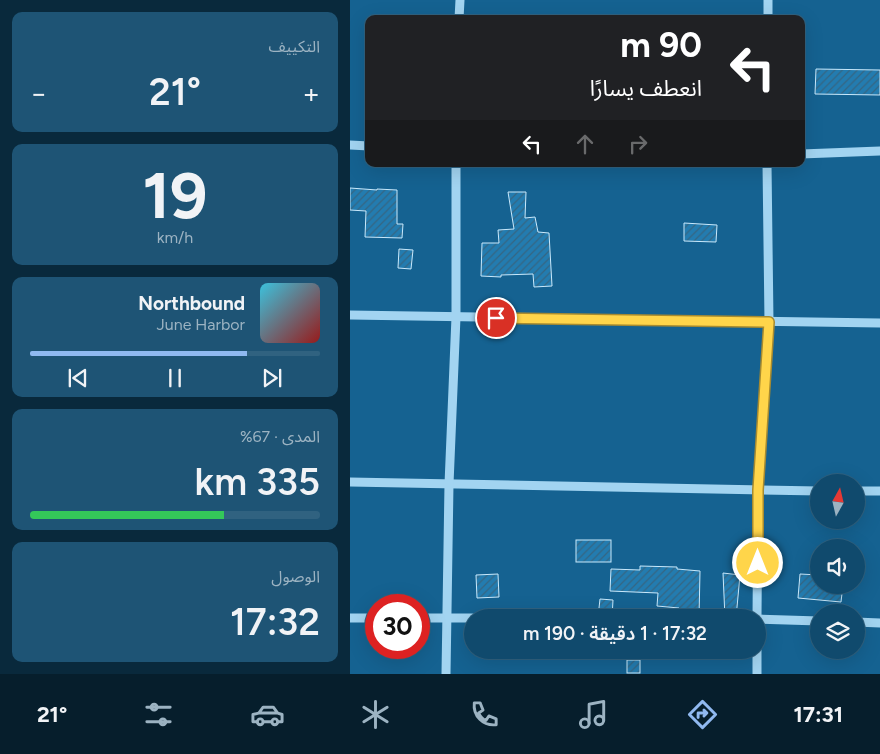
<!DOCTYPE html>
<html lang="ar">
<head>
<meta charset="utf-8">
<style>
  body { margin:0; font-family:Figtree,"Noto Sans Arabic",sans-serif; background:#1e5475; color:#f1f3f6; direction:rtl; height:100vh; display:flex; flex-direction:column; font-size:19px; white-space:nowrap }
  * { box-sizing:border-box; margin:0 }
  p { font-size:16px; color:#9cb3c2 }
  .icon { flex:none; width:28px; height:28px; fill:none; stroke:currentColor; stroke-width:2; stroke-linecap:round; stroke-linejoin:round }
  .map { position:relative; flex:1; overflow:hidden; direction:ltr }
  .drawer { display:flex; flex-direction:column; gap:12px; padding:12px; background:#09293c; width:350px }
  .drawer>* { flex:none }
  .top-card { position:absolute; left:15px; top:15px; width:440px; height:152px; border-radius:10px; box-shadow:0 5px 20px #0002,0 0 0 1px #306280; direction:rtl; background:#202124; color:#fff; overflow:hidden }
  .needle { width:32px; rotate:8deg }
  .buttons { position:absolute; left:460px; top:474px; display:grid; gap:10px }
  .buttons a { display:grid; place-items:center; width:55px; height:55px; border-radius:50%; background:#104a6d; box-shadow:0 5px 20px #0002,0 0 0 1px #306280; font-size:25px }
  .speed { position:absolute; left:15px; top:594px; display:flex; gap:10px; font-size:25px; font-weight:700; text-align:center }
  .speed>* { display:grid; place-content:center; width:65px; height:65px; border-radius:50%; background:#104a6d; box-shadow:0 5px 20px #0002,0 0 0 1px #306280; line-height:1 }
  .speed .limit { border:8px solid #d22; background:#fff; color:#111 }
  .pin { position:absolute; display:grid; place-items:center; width:42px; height:42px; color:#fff; margin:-21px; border:2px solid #fff; border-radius:50%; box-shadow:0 1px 5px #0007 }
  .me { position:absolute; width:55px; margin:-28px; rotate:0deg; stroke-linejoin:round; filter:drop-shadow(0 0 4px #0008) }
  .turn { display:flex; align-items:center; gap:18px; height:105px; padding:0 20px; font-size:22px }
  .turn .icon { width:65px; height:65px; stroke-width:2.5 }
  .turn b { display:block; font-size:35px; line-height:42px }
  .lanes { display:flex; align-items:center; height:48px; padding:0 20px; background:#0003; justify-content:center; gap:25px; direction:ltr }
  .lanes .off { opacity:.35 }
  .big { font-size:38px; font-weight:600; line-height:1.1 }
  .drawer .card { flex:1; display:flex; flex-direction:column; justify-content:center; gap:8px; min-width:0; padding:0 18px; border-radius:10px; background:#1e5475 }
  .drawer .dial { align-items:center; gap:0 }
  .dial b { font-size:65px; line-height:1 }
  .song { display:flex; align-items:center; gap:15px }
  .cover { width:60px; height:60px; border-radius:8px; background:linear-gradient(135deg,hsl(190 70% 55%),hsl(0 70% 35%)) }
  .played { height:5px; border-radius:2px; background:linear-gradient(90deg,#90b9f0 75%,#306280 75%) }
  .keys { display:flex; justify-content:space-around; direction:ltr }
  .heat { display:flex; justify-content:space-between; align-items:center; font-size:28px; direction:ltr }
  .charge { height:8px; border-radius:4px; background:linear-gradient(90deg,#34c759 67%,#306280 0) }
  .trip { position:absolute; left:114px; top:609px; width:302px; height:50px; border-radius:25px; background:#104a6d; box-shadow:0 5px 20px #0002,0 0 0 1px #306280; font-weight:600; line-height:50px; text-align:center; direction:rtl }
  .dock { display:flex; height:80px; justify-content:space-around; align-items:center; background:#061e2c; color:#9cb3c2 }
  .dock .icon { width:35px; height:35px }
  .dock .current { color:#90b9f0 }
  .dock b { font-size:22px; color:#f1f3f6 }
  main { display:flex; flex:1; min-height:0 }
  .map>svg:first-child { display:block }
</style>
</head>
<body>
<main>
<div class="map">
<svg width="530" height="674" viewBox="0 0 530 674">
  <defs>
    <pattern id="building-hatch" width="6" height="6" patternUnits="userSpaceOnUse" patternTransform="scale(1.25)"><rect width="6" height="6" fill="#237cb0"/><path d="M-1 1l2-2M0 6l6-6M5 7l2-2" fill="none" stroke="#356683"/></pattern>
  </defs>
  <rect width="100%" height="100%" fill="#156291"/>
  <g fill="url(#building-hatch)" stroke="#c9e9fc">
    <polygon points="466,69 530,70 530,95 465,94"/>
    <polygon points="0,188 27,190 27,189 47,190 47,224 53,224 52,238 15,237 16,211 0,210"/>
    <polygon points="158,192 176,192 175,218 185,217 188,232 199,233 202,286 184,287 183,274 151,275 151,277 131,276 132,243 149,243 148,230 164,229"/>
    <polygon points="334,223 367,225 366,242 334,241"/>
    <polygon points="49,249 63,250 61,269 48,268"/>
    <rect x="226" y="540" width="35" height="22"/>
    <polygon points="290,566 327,567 327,569 350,571 349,618 329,618 329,608 307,606 308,593 260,591 261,569 290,570"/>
    <polygon points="373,573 390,575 386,618 375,618"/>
    <polygon points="148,574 149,597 127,598 126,575"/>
    <polygon points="450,574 469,575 469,585 493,585 491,602 448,598"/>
    <polygon points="250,599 263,600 262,618 248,617"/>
    <rect x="277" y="660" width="13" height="13"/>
  </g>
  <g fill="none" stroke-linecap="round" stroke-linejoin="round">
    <g stroke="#a2d4f1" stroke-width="9">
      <polyline points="109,19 110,0"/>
      <polyline points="418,19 418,0"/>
      <polyline points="0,145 19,146"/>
      <polyline points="451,154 530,151"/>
      <polyline points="0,315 530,323"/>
      <polyline points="0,482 469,491"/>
      <polyline points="506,491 530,491"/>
      <polyline points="0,618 26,618"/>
      <polyline points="69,618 122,618"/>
      <polyline points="407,618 408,490 419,322 417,164"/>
      <polyline points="408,619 469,621"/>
      <polyline points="506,622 530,623"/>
      <polyline points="96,674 99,484 106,317 106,164"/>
      <polyline points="407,674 407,650"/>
    </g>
  </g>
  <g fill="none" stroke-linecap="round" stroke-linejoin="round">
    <g stroke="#a68a30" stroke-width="12">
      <polyline id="route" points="146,318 419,322 408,490 408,563"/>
    </g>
    <use href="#route" stroke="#ffd54a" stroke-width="9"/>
  </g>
</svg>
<div class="buttons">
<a><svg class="needle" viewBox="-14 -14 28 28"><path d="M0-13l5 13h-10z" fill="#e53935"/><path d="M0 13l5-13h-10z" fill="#9cb3c2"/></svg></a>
<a><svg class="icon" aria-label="sound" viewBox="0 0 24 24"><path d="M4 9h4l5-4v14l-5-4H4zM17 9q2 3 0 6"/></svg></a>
<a><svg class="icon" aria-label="layers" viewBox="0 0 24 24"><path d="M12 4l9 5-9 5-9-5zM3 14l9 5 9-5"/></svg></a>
</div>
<div class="speed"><div class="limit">30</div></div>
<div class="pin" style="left:146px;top:318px;background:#d93025"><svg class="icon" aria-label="arrive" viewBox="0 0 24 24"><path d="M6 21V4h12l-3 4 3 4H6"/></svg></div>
<svg class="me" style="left:408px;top:563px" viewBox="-20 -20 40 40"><circle r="17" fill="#ffd54a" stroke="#fff" stroke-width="3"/><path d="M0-11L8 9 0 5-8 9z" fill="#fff"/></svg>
<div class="trip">17:32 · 1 دقيقة · 190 m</div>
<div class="top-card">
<div class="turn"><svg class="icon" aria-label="left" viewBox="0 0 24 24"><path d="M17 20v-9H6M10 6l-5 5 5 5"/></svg><div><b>90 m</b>انعطف يسارًا</div></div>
<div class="lanes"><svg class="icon" aria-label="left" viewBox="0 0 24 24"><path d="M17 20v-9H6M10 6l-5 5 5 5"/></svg><svg class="icon off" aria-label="ahead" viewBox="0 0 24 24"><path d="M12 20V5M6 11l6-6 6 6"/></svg><svg class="icon off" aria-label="right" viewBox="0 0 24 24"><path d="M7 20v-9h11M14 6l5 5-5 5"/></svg></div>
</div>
</div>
<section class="drawer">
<div class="card"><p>التكييف</p>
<div class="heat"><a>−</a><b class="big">21°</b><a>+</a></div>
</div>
<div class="card dial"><b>19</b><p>km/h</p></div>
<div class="card">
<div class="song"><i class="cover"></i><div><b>Northbound</b><p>June Harbor</p></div></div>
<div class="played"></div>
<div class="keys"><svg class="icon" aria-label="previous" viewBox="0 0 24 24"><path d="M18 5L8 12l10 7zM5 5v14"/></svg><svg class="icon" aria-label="pause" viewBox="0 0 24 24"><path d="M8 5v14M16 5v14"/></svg><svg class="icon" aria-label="next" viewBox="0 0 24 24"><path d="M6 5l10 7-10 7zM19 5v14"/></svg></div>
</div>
<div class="card"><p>المدى · 67%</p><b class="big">335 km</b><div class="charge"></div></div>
<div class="card"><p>الوصول</p><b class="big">17:32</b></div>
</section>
</main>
<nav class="dock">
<b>17:31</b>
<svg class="icon current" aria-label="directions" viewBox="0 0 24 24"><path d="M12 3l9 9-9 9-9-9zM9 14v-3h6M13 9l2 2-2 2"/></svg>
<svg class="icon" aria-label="music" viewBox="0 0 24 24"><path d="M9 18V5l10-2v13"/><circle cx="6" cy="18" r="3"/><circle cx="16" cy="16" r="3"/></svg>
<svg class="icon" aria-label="phone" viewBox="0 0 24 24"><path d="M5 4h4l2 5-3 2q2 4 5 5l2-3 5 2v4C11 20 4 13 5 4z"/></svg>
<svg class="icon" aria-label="climate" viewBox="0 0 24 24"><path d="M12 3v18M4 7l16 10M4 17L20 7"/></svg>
<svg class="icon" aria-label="car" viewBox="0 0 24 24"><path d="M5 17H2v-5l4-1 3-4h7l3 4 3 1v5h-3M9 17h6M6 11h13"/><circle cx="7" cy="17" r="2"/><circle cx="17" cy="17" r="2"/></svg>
<svg class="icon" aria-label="filters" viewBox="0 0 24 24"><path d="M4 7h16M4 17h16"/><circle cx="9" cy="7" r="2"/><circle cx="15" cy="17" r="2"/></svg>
<b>21°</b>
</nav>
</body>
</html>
